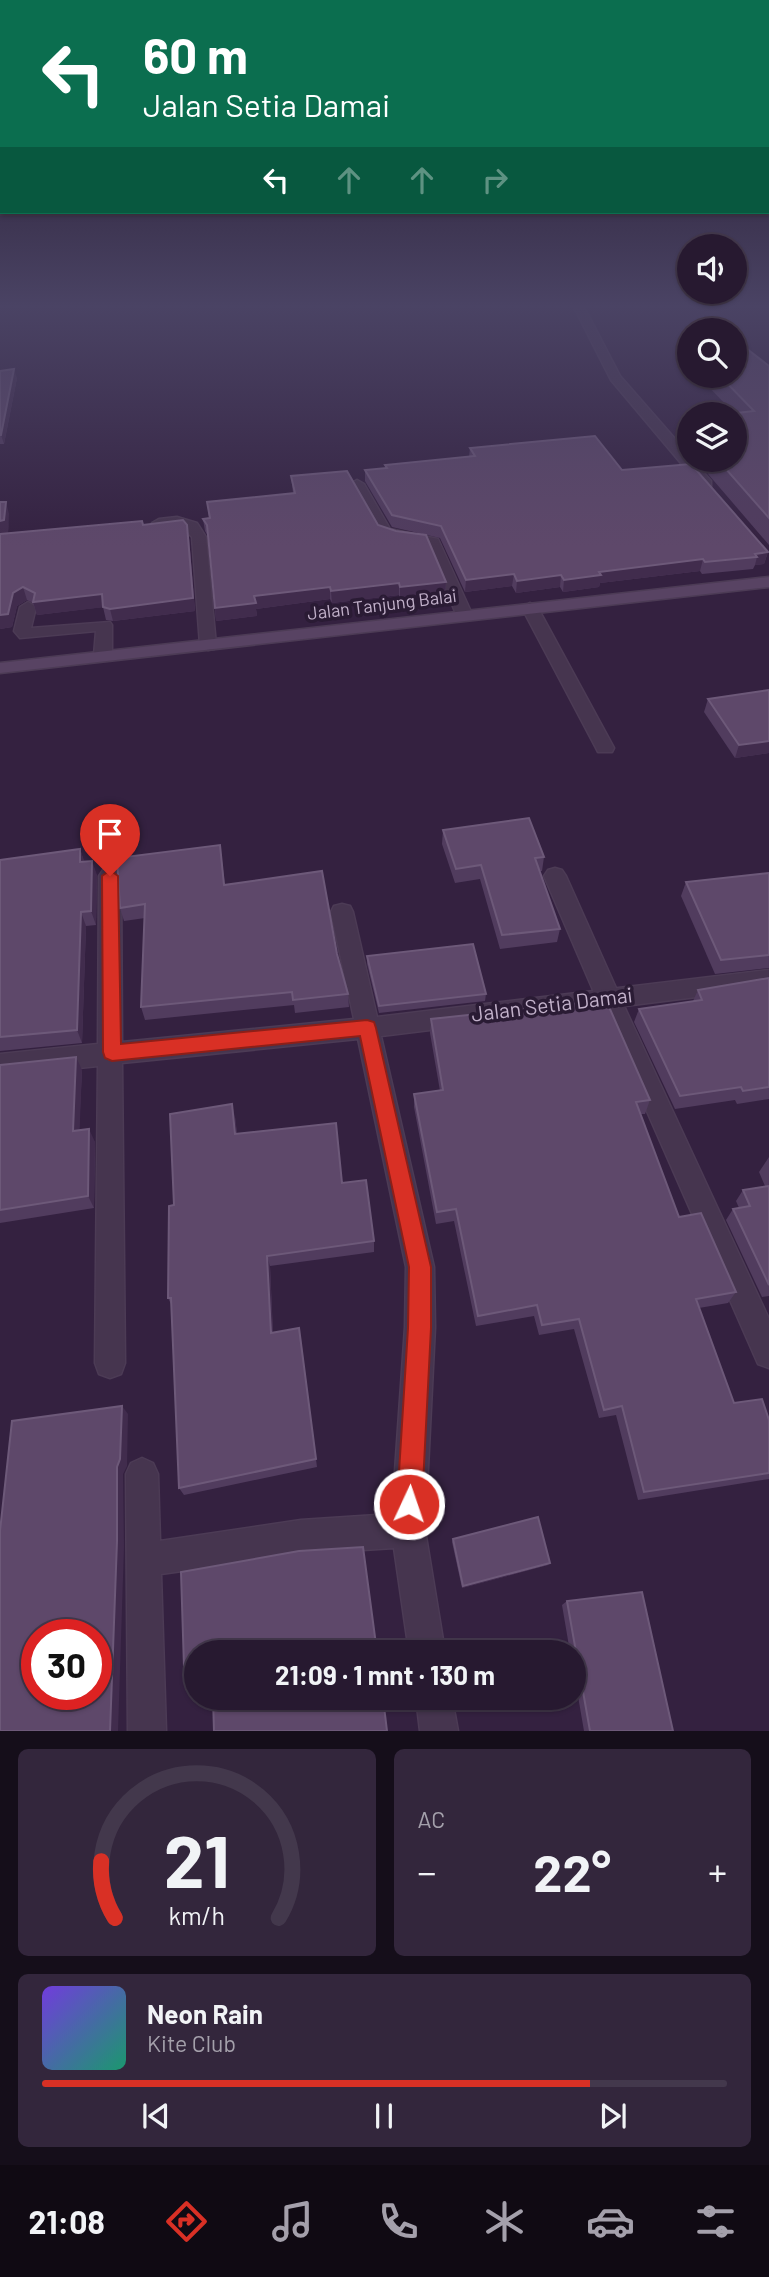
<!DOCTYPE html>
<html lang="id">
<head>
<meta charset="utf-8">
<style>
  body { margin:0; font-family:Barlow,sans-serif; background:#33263c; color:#f1f3f6; height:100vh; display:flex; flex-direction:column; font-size:26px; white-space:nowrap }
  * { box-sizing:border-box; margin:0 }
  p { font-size:23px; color:#a4a0ab }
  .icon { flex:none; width:38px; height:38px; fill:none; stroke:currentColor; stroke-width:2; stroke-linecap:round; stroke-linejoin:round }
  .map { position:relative; height:1731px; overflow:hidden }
  .drawer { display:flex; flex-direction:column; gap:18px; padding:18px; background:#150e1a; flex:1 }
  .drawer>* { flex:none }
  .banner { position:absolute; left:0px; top:0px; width:770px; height:214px; box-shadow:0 2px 5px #0004,0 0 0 2px #43384c; background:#0b6e4f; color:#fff; overflow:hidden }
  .tools { position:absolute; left:677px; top:234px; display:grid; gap:14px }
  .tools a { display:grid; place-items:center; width:70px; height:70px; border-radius:50%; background:#271930; box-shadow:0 2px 5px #0004,0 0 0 2px #43384c; font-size:35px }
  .speed { position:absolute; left:21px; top:1619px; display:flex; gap:14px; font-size:35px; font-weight:700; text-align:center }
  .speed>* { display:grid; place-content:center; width:91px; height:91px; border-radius:50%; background:#271930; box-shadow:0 2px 5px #0004,0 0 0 2px #43384c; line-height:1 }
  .speed .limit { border:10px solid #d22; background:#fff; color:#111 }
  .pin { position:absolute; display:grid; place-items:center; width:60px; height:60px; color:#fff; margin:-72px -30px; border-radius:50% 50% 50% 0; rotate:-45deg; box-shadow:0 0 7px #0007 }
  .pin .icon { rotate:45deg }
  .me { position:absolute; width:77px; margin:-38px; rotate:3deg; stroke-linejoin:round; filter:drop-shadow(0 0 5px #0008) }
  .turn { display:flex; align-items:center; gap:24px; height:147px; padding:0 28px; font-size:32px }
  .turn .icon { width:91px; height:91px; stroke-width:2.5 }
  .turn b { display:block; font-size:49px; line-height:60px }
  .lanes { display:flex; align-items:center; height:66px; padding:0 28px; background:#0003; justify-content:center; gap:35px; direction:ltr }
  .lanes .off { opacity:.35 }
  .big { font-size:52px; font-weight:700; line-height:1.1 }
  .drawer .card { flex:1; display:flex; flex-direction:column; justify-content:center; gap:10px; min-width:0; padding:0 24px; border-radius:10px; background:#33263c }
  .drawer .dial { align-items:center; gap:0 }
  .dial svg { height:182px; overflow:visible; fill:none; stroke:#43384c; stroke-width:7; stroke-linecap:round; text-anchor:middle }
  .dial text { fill:#f1f3f6; stroke:none }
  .song { display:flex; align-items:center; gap:21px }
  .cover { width:84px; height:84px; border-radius:10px; background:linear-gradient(135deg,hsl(260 70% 55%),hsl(160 70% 35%)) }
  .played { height:7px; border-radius:4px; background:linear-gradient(90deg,#d93025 80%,#43384c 80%) }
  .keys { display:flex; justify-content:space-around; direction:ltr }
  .heat { display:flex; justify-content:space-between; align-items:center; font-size:38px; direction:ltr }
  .drawer .tiles { flex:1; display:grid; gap:18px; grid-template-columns:1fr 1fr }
  .card:last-child { grid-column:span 2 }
  .trip { position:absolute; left:184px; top:1640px; width:402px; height:70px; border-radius:35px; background:#271930; box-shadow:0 2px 5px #0004,0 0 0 2px #43384c; font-weight:700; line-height:70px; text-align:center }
  .menu { display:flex; height:112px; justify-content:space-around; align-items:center; background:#100a13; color:#a4a0ab }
  .menu .icon { width:49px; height:49px }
  .menu .active { color:#d93025 }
  .menu b { font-size:32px; color:#f1f3f6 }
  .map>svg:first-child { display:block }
</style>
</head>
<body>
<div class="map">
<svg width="769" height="1731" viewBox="0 0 769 1731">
  <rect width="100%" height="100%" fill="#342140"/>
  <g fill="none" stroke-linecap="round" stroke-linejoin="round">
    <g stroke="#4c3b55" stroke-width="3">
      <g id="lane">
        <polygon points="28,602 36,607 31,628 110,622 112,625 112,655 103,660 94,655 96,631 20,638 14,631 20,607"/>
        <polygon points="530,603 538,608 614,748 612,752 598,752 596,748 522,608"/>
        <polygon points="555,868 562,870 566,876 620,997 616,1004 608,1007 600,1004 596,997 544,876 548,870"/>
      </g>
    </g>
    <g stroke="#4c3b55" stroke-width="3">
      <g id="street">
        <polygon points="573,305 583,305 620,376 690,456 690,460 693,460 711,481 711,487 701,487 611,380"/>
        <polygon points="357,480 364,484 390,529 438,539 472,614 470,617 458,617 456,614 427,545 396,541 379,535 350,484"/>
        <polygon points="177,517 197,523 206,537 216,645 214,649 208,650 200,645 192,537 182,527 159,527 152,523 159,519"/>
        <polygon points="110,868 117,870 121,876 122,1042 354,1019 331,912 334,906 342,904 350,906 353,912 377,1017 769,970 769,988 624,1006 769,1319 769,1368 758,1364 602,1009 381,1036 434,1267 435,1327 425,1530 445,1652 409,1652 394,1548 301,1554 161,1574 166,1731 128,1731 126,1474 131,1463 142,1458 153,1463 158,1474 160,1541 301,1520 392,1514 405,1327 406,1267 358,1039 122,1063 125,1363 121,1374 110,1378 99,1374 95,1363 98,1066 0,1076 0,1054 98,1044 99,876 103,870"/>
        <polygon points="416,1698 452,1698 458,1731 420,1731"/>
      </g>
    </g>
    <g stroke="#4c3b55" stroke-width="3">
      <polygon id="secondary" points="769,577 769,587 0,673 0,663"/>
    </g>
    <use href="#lane" fill="#46354f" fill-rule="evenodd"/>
    <use href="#street" fill="#46354f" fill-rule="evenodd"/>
    <use href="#secondary" fill="#584363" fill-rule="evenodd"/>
  </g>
  <g fill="#513c5e">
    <polygon points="769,366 769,545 708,474 711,460 735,460 734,413 698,376 735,376"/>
    <polygon points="0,371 17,378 4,444 0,444"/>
    <polygon points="470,448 622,470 768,552 764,564 755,565 753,569 702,574 700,571 600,583 599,587 563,592 560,587 516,593 512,586 465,592 440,538 392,527 365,481 365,470 385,468 385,465 469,457"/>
    <polygon points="291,476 378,525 446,582 445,594 400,600 399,595 332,603 330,599 256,609 257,616 216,621 208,536 205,531 203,519 209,518 207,502 293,493"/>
    <polygon points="9,514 8,533 143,525 187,525 189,538 195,611 113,621 106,620 103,607 37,615 33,603 27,600 17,606 12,627 0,629"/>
    <polygon points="769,690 769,753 735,758 704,712 708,699"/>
    <polygon points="443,830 544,857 542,871 540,871 560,929 557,942 500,949 480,879 455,883 442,844"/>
    <polygon points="220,845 225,885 337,954 348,994 349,1007 295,1013 294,1005 145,1020 141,1007 145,918 124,921 120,908"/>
    <polygon points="80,849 84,862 97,875 96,925 86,926 82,1043 0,1051 0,860"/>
    <polygon points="769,873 769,968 715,974 681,896 686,882"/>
    <polygon points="367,956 486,994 485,1001 379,1013 367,964"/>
    <polygon points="769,978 769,1099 737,1104 735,1100 675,1109 634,1022 639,1009 693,1001 698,990"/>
    <polygon points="431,1019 650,1100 645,1114 640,1114 679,1217 736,1292 728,1303 699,1308 734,1403 769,1420 769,1479 638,1500 616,1415 599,1418 574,1329 539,1335 534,1316 476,1326 454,1221 436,1224 414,1107 414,1094 440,1091 430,1033"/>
    <polygon points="0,1065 82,1070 79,1130 95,1142 94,1208 0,1223"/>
    <polygon points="235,1117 237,1133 342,1183 374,1241 374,1252 270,1266 273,1333 299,1328 317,1467 184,1495 179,1488 171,1304 168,1298 174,1205"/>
    <polygon points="769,1157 769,1296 762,1297 726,1220 733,1209 739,1208 736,1201 743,1190 765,1186 759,1172"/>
    <polygon points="453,1539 548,1565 462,1588 452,1542"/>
    <polygon points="181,1572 196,1652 196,1669 190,1670 184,1667"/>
    <polygon points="567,1601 673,1731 584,1731 574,1673 574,1652 570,1652 562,1605"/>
  </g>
  <g fill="#412c4d">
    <polygon points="14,369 17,378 4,444 1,435"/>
    <polygon points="6,502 9,514 8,533 0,535 0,521"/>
    <polygon points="187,525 189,538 195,611 113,621 110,609"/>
    <polygon points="768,552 764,564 755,565 757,557 755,554"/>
    <polygon points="703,559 700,571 600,583 599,587 563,592 564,580 599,572"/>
    <polygon points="514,574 512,586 465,592 466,580"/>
    <polygon points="561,575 560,587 516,593 517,581"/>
    <polygon points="446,582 445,594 400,600 400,587"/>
    <polygon points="399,583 399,595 332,603 331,591"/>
    <polygon points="23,587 27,600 17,606 12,627 0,629 0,615 13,593"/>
    <polygon points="330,587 330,599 256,609 257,616 216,621 215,608 254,596"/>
    <polygon points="102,594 105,607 37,615 33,602"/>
    <polygon points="769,741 769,753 735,758 739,745"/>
    <polygon points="220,845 222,859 226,899 224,885"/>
    <polygon points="80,849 85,863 80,862"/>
    <polygon points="92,861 97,875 96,925 91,911"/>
    <polygon points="81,912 86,926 82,1043 77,1030"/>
    <polygon points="76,1057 82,1070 79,1144 73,1131"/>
    <polygon points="232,1104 235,1117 238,1146 235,1134"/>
    <polygon points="89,1129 95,1142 94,1208 88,1196"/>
    <polygon points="267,1256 270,1266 273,1343 271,1333"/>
    <polygon points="299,1328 301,1338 317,1467 316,1459"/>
    <polygon points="122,1406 128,1414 127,1466 123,1474 124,1547 118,1731 110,1731 117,1467"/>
    <polygon points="550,1563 548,1565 462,1588 463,1586"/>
  </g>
  <g fill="#5e486a" stroke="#6d5979" stroke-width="2" fill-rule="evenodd">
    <polygon points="738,342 769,366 769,518 718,460 735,460 735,415 719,415 754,411 720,376 735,376 735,343"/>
    <polygon points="14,369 1,435 0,435 0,371"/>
    <polygon points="595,436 622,470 691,464 768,552 755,554 757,557 705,562 703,559 599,572 601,575 564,580 561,575 517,581 514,574 466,580 441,526 392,515 365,470 387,468 385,465 475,456 470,448"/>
    <polygon points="347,471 378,525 396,531 426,535 446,582 400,587 399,583 331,591 330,587 254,596 256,603 215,608 207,525 203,519 210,518 207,502 295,493 291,476"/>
    <polygon points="0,502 6,502 4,520 0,521"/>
    <polygon points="183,520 187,525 193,598 110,609 103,607 102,594 33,602 35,593 23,587 13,593 8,614 0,615 0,534 142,521 143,525"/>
    <polygon points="769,690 769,741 739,745 708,699"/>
    <polygon points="529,818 544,857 535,858 560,929 502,935 481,865 456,869 443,830"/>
    <polygon points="220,845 224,885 322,871 337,954 348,994 293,1000 292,992 141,1007 145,904 120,908 117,858"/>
    <polygon points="80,849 80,862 92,861 91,911 81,912 77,1030 0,1037 0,860"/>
    <polygon points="769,873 769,955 721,960 686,882"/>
    <polygon points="473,944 486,994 379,1006 367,956"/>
    <polygon points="769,978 769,1087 743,1091 741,1087 680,1096 639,1009 702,1000 698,990"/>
    <polygon points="606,1000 650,1100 636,1102 679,1217 701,1213 736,1292 696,1299 734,1403 762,1399 769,1420 769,1473 644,1492 622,1406 604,1410 579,1319 542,1325 537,1305 478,1316 456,1209 437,1212 414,1094 443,1090 431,1019"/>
    <polygon points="76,1057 73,1131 89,1129 88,1196 0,1210 0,1065"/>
    <polygon points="232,1104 235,1134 336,1123 342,1183 366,1180 374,1241 267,1256 271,1333 299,1328 316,1459 179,1488 171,1298 168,1298 169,1206 174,1205 170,1114"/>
    <polygon points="769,1186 769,1285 733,1209 750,1206 743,1190"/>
    <path d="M 122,1406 L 120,1459 L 117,1467 L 117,1541 L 110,1731 L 0,1731 L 0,1531 L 12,1421 ZM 37,1634 L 96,1634 L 96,1694 L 37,1694 Z"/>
    <polygon points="538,1517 550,1563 463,1586 453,1539"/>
    <polygon points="363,1547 377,1652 196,1652 196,1665 184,1667 181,1572 299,1551"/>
    <polygon points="642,1592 673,1731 590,1731 567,1601"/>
    <polygon points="213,1698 383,1698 387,1731 214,1731"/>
  </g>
  <linearGradient id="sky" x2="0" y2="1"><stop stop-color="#1d1223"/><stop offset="0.56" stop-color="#4a4364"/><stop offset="1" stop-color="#4a4364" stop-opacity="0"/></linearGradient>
  <rect width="769" height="547" fill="url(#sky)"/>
  <polygon fill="#d93025" stroke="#8d1f18" stroke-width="2" points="110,870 118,876 121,1044 367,1020 374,1022 376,1028 431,1267 431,1328 422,1504 418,1513 409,1517 400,1513 397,1504 408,1328 409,1267 360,1036 112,1061 105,1058 103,1052 102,876"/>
  <g text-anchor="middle" stroke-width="7" stroke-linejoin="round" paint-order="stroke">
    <g font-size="18" fill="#c2b1ca" stroke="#2a1b34">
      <text transform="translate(382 605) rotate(-7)" y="6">Jalan Tanjung Balai</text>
    </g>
    <g font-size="21" fill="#c2b1ca" stroke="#2a1b34">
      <text transform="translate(552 1005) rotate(-7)" y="7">Jalan Setia Damai</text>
    </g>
  </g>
</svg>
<div class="tools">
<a><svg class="icon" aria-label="sound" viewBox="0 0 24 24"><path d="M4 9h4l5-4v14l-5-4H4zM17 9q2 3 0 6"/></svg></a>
<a><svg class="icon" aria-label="search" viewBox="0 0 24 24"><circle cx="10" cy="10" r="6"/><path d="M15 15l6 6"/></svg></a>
<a><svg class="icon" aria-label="layers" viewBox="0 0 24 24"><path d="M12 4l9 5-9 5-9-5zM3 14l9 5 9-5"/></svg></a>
</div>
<div class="speed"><div class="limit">30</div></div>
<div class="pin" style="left:110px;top:876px;background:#d93025"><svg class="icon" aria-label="arrive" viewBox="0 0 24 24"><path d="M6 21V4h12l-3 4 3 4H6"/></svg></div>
<svg class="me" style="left:409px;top:1504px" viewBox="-20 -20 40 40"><circle r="17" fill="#d93025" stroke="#fff" stroke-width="3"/><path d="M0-11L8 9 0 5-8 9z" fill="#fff"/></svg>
<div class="trip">21:09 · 1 mnt · 130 m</div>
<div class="banner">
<div class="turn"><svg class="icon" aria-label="left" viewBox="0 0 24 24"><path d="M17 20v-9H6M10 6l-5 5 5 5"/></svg><div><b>60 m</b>Jalan Setia Damai</div></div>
<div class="lanes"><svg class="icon" aria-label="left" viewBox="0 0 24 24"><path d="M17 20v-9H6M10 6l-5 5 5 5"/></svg><svg class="icon off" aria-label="ahead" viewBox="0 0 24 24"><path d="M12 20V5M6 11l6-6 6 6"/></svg><svg class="icon off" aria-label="ahead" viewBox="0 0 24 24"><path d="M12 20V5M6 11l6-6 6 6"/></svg><svg class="icon off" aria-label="right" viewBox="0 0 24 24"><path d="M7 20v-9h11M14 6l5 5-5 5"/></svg></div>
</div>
</div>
<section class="drawer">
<div class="tiles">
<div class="card dial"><svg viewBox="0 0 100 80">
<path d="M14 69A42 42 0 1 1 86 69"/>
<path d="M14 69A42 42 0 0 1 8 44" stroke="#d93025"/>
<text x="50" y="56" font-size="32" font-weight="700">21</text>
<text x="50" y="72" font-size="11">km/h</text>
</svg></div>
<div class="card"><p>AC</p>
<div class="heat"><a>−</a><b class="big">22°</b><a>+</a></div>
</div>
<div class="card">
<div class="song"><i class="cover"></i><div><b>Neon Rain</b><p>Kite Club</p></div></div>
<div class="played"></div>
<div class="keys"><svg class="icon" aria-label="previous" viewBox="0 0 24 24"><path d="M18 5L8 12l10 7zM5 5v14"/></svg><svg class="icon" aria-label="pause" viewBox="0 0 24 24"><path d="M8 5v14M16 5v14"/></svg><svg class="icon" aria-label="next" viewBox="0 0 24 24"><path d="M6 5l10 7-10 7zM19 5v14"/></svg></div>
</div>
</div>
</section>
<nav class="menu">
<b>21:08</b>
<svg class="icon active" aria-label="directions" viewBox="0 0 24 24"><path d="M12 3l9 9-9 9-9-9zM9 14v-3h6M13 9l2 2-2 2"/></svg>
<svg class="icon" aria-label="music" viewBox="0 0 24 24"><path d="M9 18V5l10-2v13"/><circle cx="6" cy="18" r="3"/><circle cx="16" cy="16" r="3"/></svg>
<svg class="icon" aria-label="phone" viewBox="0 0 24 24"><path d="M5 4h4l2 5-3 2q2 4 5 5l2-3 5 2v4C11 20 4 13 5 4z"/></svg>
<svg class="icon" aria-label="climate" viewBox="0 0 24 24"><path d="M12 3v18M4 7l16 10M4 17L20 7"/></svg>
<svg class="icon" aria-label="car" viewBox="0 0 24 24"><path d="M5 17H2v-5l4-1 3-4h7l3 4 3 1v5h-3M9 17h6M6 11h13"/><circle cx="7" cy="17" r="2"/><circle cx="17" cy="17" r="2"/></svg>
<svg class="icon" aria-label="filters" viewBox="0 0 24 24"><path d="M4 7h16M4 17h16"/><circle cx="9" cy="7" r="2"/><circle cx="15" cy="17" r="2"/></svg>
</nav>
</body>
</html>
